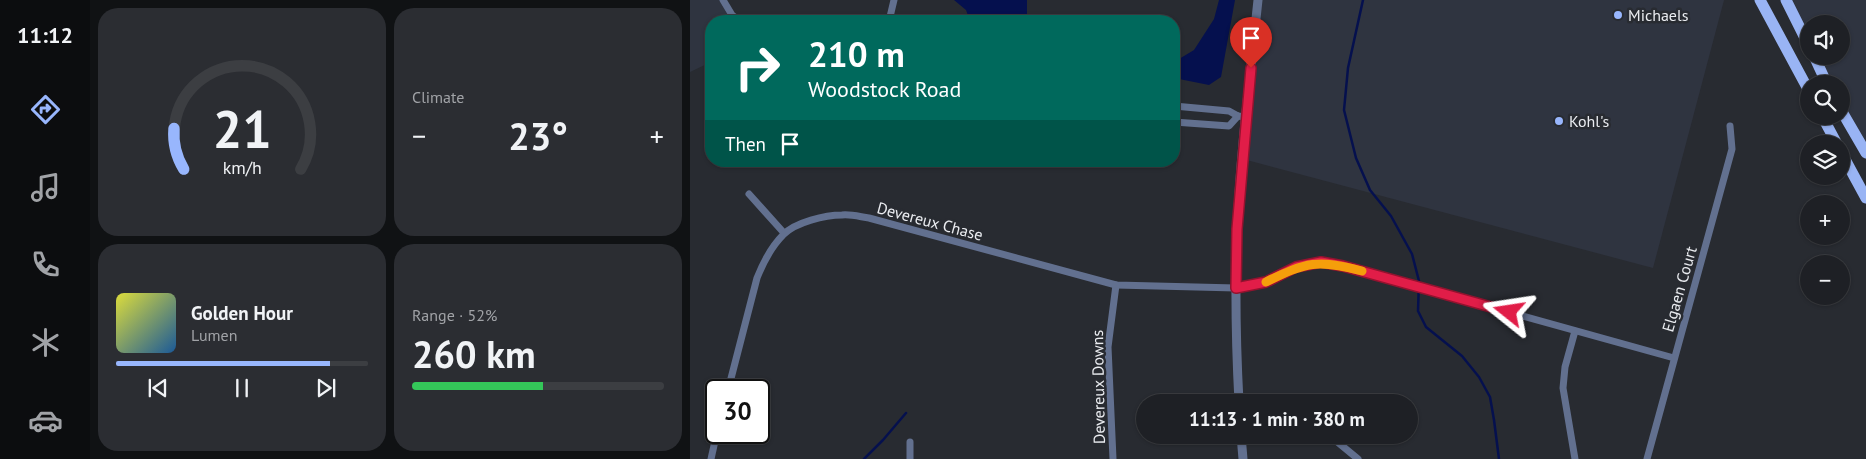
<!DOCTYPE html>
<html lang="en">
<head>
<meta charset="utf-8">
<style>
  body { margin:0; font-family:"PT Sans",sans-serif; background:#2b2d32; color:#f1f3f6; height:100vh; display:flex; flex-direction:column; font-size:19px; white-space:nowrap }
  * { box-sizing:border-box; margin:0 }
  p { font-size:16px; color:#a1a3a7 }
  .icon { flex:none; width:28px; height:28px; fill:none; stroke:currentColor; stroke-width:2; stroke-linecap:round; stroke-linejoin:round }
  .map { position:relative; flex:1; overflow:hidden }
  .drawer { display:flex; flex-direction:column; gap:8px; padding:8px; background:#101214; width:600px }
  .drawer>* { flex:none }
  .guide { position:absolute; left:15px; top:15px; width:475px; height:152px; border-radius:20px; box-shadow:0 1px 4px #0004,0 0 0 1px #3c3e42; background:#00695c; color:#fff; overflow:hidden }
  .fabs { position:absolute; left:1110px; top:15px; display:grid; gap:10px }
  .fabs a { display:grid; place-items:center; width:50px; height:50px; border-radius:50%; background:#1e2025; box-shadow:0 1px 4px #0004,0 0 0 1px #3c3e42; font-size:25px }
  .speed { position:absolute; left:15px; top:379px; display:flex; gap:10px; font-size:25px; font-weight:700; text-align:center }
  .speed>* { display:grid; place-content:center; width:65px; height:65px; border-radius:50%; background:#1e2025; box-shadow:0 1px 4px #0004,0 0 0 1px #3c3e42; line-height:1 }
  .speed .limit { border:2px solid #111; border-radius:8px; background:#fff; color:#111 }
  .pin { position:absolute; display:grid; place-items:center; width:42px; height:42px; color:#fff; margin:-51px -21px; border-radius:50% 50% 50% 0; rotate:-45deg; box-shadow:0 0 5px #0007 }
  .pin .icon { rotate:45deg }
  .me { position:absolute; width:55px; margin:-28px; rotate:285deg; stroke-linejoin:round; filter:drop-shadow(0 0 4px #0008) }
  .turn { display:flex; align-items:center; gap:18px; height:105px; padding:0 20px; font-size:22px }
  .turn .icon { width:65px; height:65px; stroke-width:2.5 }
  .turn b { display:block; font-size:35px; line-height:42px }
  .then { display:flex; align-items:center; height:48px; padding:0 20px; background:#0003; gap:10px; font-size:19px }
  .big { font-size:38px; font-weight:800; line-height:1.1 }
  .drawer .tile { flex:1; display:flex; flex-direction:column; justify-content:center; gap:8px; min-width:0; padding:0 18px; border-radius:20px; background:#2b2d32 }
  .drawer .dial { align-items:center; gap:0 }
  .dial svg { height:130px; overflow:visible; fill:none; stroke:#3c3e42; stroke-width:7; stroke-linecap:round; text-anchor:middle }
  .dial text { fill:#f1f3f6; stroke:none }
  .song { display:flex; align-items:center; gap:15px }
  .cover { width:60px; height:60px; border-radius:8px; background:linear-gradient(135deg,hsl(60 70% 55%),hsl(210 70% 35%)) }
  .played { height:5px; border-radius:2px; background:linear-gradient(90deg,#98b6fd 85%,#3c3e42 85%) }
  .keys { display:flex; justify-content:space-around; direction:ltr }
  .heat { display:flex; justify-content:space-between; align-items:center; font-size:28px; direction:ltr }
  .charge { height:8px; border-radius:4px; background:linear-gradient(90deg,#34c759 52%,#3c3e42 0) }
  .drawer .tiles { flex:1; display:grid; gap:8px; grid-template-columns:repeat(2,1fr) }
  .trip { position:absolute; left:446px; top:394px; width:282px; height:50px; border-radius:25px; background:#1e2025; box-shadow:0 1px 4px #0004,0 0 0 1px #3c3e42; font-weight:800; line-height:50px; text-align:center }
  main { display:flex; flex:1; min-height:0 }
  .menu { display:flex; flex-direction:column; width:90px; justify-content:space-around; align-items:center; background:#0c0d0f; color:#a1a3a7 }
  .menu .icon { width:35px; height:35px }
  .menu .current { color:#98b6fd }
  .menu b { font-size:22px; color:#f1f3f6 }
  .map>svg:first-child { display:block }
</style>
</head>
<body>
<main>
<nav class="menu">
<b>11:12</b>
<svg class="icon current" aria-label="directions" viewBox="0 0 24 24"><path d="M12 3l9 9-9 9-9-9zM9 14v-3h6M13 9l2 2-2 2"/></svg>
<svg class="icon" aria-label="music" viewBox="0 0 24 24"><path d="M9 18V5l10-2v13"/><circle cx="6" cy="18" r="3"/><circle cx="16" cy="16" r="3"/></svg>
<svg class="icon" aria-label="phone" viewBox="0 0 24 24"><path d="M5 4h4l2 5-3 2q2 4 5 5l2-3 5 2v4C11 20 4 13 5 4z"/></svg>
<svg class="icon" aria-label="climate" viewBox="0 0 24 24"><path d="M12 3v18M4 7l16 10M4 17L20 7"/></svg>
<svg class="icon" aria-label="car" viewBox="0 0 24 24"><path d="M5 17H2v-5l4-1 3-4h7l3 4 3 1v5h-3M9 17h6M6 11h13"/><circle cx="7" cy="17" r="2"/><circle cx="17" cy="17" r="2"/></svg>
</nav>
<section class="drawer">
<div class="tiles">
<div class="tile dial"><svg viewBox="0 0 100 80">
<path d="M14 69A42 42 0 1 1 86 69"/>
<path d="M14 69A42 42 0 0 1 8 44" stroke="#98b6fd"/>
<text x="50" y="56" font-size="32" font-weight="700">21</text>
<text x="50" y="72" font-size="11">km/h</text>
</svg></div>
<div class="tile"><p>Climate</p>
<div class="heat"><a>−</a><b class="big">23°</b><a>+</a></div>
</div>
<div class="tile">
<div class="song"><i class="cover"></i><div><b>Golden Hour</b><p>Lumen</p></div></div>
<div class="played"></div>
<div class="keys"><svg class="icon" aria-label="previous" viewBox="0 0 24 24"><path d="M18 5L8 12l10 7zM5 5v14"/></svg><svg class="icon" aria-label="pause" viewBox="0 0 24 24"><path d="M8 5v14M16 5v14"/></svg><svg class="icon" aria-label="next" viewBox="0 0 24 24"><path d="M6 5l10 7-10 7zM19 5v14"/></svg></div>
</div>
<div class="tile"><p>Range · 52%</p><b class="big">260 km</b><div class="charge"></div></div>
</div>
</section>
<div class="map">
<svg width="1176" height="459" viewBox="0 0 1176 459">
  <rect width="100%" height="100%" fill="#282b31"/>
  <g fill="#2f3440">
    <polygon points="0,0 33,0 48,21 21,21 21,62 0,72"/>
    <polygon points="570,0 1034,0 963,268 553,159"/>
    <polygon points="1099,0 1176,0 1176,151 1151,106 1151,84 1140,84 1127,56 1151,56 1151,24 1119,24 1119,40"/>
  </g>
  <g fill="#05104e">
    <polygon points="264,0 337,0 337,21 280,21 276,10"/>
    <polygon points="529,0 545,0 531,77 519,85 484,78 484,62 504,50 524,19"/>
  </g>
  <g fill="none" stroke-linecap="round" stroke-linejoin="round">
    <g stroke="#05104e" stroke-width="2.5">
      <polyline points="673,0 658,68 654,110 666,158 680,190 701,216 722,254 729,281 728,311 736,327 772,356 789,377 800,397 804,420 809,459"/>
      <polyline points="174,459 193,440 216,413"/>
    </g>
    <g stroke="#62708f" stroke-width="7">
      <polyline points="33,0 42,15 50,21"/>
      <polyline points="199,21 204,0"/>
      <polyline points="484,106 539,111 548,116 556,117"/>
      <polyline points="484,122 539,126 548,116"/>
      <polyline points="59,194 94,233"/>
      <polyline points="885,331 875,367 873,388 885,459"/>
      <path d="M 38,390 L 67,278 C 73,263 82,246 93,235 C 105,222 136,215 152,215 C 161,214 171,217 179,218 L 426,285 L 546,288 L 576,282 L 607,267 L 631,262 L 653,266 L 984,358"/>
      <polyline points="639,435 668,459"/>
      <polyline points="21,459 27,432"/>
      <polyline points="220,459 220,442"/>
      <polyline points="423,459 418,347 426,285"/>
      <polyline points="957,459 1042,149 1040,126"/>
    </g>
    <g stroke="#62708f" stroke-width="9">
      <path d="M 549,402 C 546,346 545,288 547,231 C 550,155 560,76 568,0"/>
      <polyline points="551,435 553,459"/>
    </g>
    <g stroke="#99b4f4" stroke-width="11">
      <polyline points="1070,0 1119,91"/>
      <polyline points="1096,0 1119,46"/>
      <polyline points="1124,56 1137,84"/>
      <polyline points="1151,110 1176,153"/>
      <polyline points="1132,116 1147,144"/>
      <polyline points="1151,152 1176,198"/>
    </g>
  </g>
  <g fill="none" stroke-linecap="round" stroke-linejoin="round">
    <g stroke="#92132f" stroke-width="12">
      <polyline id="route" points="561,68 547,229 546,288 576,282 606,267 631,262 653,266 819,312"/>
    </g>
    <use href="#route" stroke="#e11d48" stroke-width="9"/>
    <path stroke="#f59e0b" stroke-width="9" d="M 576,282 C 617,262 627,259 672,271"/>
  </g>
  <g fill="#98b6fd" stroke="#282b31" stroke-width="2">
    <circle cx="928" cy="15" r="5"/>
    <circle cx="869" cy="121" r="5"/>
  </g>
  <g text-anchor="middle" stroke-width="5" stroke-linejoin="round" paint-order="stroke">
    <g font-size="16" fill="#eaecf0" stroke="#282b31" text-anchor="start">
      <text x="938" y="21">Michaels</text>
      <text x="879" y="127">Kohl's</text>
    </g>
    <g font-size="16" fill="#eaecf0" stroke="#282b31">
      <text transform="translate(240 221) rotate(15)" y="6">Devereux Chase</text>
      <text transform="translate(989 289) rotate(-74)" y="6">Elgaen Court</text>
      <text transform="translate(408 387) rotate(-91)" y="6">Devereux Downs</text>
    </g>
  </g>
</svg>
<div class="fabs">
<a><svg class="icon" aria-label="sound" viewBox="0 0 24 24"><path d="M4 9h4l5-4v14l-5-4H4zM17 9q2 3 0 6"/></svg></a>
<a><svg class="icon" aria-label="search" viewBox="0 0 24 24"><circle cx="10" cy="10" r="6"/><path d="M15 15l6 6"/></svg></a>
<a><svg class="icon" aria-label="layers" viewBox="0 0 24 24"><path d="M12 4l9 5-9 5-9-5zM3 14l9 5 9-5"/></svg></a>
<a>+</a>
<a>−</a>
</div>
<div class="speed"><div class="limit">30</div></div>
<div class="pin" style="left:561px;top:68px;background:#d93025"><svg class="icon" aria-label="arrive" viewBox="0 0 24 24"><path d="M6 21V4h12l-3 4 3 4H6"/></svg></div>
<svg class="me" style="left:819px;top:312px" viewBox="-20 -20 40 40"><path d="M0-17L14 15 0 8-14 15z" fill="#e11d48" stroke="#fff" stroke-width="4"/></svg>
<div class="trip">11:13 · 1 min · 380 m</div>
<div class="guide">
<div class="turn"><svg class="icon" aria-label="right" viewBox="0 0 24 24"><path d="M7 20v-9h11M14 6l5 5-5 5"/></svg><div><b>210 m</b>Woodstock Road</div></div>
<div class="then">Then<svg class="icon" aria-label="arrive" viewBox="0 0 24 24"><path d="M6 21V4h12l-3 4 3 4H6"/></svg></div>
</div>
</div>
</main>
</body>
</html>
